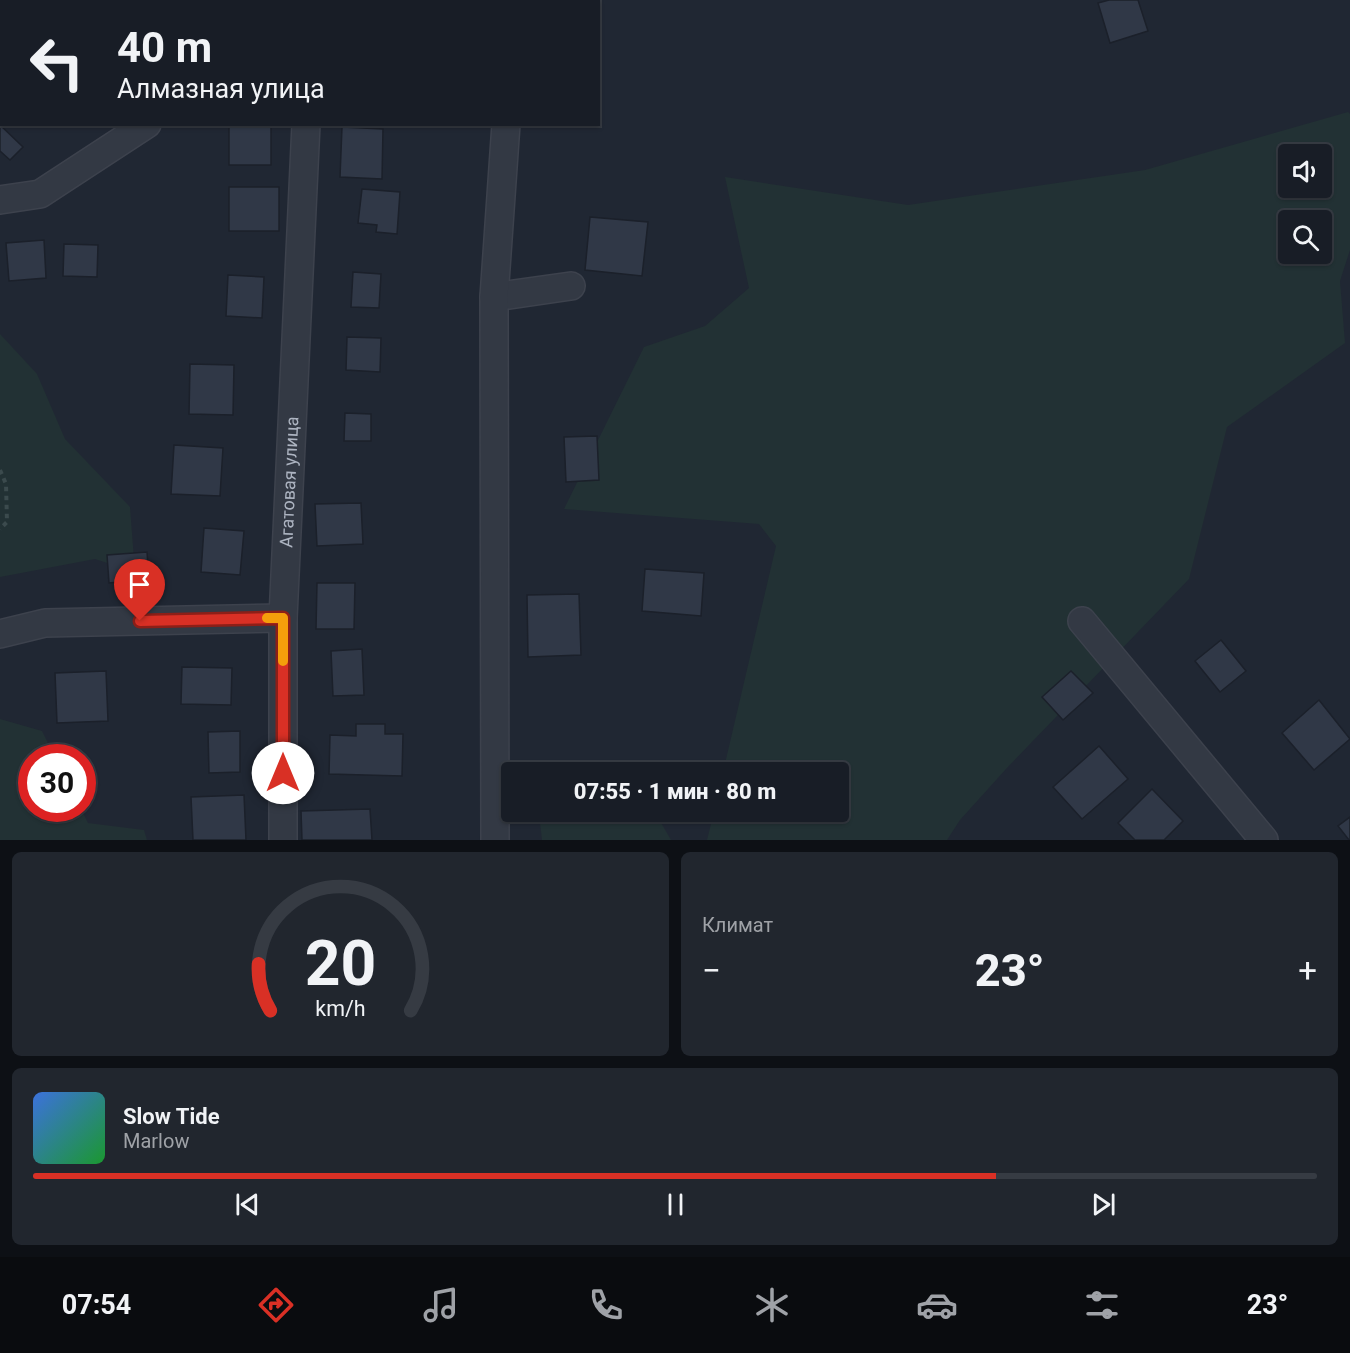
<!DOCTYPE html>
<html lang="ru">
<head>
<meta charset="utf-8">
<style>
  body { margin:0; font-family:Roboto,sans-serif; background:#21262e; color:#f1f3f6; height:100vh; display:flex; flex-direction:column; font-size:22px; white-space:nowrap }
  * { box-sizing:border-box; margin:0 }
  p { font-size:20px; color:#9fa2a7 }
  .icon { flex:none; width:33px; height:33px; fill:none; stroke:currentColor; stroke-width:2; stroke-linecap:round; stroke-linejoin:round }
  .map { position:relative; height:840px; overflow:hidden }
  .sheet { display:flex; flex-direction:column; gap:12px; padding:12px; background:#0d1015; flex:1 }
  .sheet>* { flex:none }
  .banner { position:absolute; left:0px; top:0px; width:600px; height:126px; box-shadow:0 2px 4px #0004,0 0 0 2px #363b43; background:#181d26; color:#f1f3f6; overflow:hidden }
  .controls { position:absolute; left:1278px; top:144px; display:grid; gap:12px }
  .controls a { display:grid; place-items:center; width:54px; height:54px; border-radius:6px; background:#181d26; box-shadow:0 2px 4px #0004,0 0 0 2px #363b43; font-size:30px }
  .speed { position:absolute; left:18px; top:744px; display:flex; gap:12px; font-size:30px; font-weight:700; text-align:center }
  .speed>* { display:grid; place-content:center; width:78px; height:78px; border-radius:50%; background:#181d26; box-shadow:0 2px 4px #0004,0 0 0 2px #363b43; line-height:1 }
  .speed .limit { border:9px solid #d22; background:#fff; color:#111 }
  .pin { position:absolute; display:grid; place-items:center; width:51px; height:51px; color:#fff; margin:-62px -26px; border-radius:50% 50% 50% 0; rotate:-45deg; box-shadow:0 0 6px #0007 }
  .pin .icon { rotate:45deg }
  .me { position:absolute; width:66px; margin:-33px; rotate:0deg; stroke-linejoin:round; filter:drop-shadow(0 0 4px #0008) }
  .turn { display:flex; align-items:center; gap:21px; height:126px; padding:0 18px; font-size:27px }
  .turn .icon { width:78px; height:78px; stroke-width:2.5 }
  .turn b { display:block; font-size:42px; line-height:51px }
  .big { font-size:45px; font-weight:800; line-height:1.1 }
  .sheet .tile { flex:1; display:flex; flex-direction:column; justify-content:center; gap:9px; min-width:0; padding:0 21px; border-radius:9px; background:#21262e }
  .sheet .dial { align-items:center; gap:0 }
  .dial svg { height:156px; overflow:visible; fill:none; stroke:#363b43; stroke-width:7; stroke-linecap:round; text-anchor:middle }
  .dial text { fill:#f1f3f6; stroke:none }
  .song { display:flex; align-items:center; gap:18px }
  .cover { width:72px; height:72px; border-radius:9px; background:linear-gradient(135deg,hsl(220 70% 55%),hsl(130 70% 35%)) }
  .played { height:6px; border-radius:3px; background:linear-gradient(90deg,#d93025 75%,#363b43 75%) }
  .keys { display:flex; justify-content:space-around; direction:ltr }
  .heat { display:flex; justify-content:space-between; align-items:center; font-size:33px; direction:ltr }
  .sheet .tiles { flex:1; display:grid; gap:12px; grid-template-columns:1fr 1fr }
  .tile:last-child { grid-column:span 2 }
  .trip { position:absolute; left:501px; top:762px; width:348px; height:60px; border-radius:6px; background:#181d26; box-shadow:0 2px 4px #0004,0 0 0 2px #363b43; font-weight:800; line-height:60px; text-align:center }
  .menu { display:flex; height:96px; justify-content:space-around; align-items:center; background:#0a0c0f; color:#9fa2a7 }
  .menu .icon { width:42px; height:42px }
  .menu .active { color:#d93025 }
  .menu b { font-size:27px; color:#f1f3f6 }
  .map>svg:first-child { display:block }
</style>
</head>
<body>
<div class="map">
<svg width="1350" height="840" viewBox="0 0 1350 840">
  <rect width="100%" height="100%" fill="#202733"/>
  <g fill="#223134" fill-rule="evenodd">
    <path d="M 1348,112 L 1350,114 L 1350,250 L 1340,281 L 1345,343 L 1227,427 L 1189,579 L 1006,769 L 960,820 L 947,840 L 707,840 L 714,812 L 838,812 L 838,772 L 723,772 L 776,546 L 759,524 L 564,509 L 644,347 L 705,326 L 749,288 L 725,177 L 908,205 L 1145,170 ZM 1288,154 L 1322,154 L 1322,188 L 1288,188 ZM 1288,220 L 1322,220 L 1322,254 L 1288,254 Z"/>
    <polygon points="0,334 37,374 65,439 130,507 135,572 95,559 0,577"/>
    <polygon points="0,719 42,731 55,757 32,758 32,808 81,809 88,823 144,830 147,840 0,840"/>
    <polygon points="660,821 671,840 542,840 540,823"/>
  </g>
  <g fill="#303847" stroke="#1b202a" stroke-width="1.5">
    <polygon points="1109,0 1138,0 1148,31 1110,43 1098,3"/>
    <rect x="229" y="124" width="42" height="41"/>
    <polygon points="0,125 23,147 10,160 0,151"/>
    <polygon points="342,127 383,129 382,179 340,177"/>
    <rect x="229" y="187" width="50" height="44"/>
    <polygon points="362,189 400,192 397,234 376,232 377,225 358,223"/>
    <polygon points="590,217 648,222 642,276 585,270"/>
    <polygon points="44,240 46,278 9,281 6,243"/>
    <polygon points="64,244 98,245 97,277 63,276"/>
    <polygon points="353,272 381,274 379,308 351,307"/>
    <polygon points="228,275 264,277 262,318 226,316"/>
    <polygon points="347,337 381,338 380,372 346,370"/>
    <polygon points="190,364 234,365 233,415 189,414"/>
    <polygon points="345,413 371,414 371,441 344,441"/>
    <polygon points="597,436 599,480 566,482 564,437"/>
    <polygon points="174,445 223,448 220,496 171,494"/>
    <polygon points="361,503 363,544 317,546 315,504"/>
    <polygon points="204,528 244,531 240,575 201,572"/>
    <polygon points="147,552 149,579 109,583 107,555"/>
    <polygon points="645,569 704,573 701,616 642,611"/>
    <polygon points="317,583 355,583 354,629 316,629"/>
    <polygon points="579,594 581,655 528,657 527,595"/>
    <polygon points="1221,640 1246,671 1220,692 1195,661"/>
    <polygon points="362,649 364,695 333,696 331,651"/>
    <polygon points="182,667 232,668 231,705 181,704"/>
    <polygon points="106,671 108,721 57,723 55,673"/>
    <polygon points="1071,671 1093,693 1063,720 1042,697"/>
    <polygon points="1319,700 1350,739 1314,770 1282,733"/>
    <polygon points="356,724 385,724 385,734 403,734 402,776 329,774 330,735 356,736"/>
    <polygon points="240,731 240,772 209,773 208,732"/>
    <polygon points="1099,746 1128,779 1082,819 1053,787"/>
    <polygon points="1152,789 1183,821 1164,840 1135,840 1118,823"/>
    <polygon points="244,795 246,840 193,840 191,797"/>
    <polygon points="370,809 372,840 302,840 301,811"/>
    <polygon points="1350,817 1350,840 1349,840 1338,826"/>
  </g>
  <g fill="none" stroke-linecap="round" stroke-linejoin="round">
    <g stroke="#3d424d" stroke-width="30">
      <g id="minor">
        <polyline points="313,2 313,0"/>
        <polyline points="514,2 514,0"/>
        <polyline points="0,200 40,194 147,124"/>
        <polyline points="494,297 571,286"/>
        <polyline points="1082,621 1264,840"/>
        <polyline points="0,634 45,623 283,618"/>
        <path id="s1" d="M 283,840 L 283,618 L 306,124"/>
        <polyline points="495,840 494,297 506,124"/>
      </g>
    </g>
    <polyline stroke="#3b4a4d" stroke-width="4" stroke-dasharray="4.5 4.5" stroke-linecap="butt" points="0,470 6,484 7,522 0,529"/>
    <use href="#minor" stroke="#333944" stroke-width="27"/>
  </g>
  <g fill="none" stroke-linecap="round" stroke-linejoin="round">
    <g stroke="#8d1f18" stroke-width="15">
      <polyline id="route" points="140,621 283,618 283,773"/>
    </g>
    <use href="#route" stroke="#d93025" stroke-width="10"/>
    <polyline stroke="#f59e0b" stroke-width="10" points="267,618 283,618 283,661"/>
  </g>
  <g text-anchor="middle" stroke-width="6" stroke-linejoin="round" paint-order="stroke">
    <g font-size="18" fill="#adb4c1" stroke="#191e28">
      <text dy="6" stroke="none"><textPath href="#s1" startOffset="358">Агатовая улица</textPath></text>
    </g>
  </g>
</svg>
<div class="controls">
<a><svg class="icon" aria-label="sound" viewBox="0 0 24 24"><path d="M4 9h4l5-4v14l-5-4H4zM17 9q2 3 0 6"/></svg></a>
<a><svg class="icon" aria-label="search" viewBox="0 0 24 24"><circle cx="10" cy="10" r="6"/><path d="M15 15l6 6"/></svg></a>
</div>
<div class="speed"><div class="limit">30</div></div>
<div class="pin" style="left:140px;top:621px;background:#d93025"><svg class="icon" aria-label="arrive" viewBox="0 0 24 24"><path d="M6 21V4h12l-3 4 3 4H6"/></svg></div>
<svg class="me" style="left:283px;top:773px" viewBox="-20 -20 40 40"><circle r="19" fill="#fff"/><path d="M0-13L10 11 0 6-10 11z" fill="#d93025"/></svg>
<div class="trip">07:55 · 1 мин · 80 m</div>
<div class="banner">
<div class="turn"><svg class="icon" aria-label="left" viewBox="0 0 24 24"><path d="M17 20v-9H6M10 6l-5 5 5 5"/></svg><div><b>40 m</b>Алмазная улица</div></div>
</div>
</div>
<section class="sheet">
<div class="tiles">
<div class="tile dial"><svg viewBox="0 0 100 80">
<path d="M14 69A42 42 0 1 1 86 69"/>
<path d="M14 69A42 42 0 0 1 8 45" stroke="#d93025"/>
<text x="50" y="56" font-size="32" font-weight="700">20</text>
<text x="50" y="72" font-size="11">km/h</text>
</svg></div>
<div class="tile"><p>Климат</p>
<div class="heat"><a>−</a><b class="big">23°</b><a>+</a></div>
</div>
<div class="tile">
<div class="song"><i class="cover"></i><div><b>Slow Tide</b><p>Marlow</p></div></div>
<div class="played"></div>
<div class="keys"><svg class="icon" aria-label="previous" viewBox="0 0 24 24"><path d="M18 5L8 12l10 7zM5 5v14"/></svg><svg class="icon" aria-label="pause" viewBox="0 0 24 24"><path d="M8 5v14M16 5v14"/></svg><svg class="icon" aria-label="next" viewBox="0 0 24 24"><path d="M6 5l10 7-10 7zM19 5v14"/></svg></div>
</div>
</div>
</section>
<nav class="menu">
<b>07:54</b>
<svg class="icon active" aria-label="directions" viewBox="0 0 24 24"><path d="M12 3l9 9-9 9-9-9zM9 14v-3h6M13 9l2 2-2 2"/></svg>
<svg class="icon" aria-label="music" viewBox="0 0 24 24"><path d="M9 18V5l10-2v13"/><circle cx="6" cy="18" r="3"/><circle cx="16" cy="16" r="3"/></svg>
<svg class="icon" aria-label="phone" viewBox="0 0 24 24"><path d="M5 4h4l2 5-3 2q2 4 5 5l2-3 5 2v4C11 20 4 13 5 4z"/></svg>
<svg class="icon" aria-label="climate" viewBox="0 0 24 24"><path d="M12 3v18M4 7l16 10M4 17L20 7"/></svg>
<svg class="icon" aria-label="car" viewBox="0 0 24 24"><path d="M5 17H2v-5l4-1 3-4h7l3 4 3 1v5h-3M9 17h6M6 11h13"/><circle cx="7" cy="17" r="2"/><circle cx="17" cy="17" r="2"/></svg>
<svg class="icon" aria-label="filters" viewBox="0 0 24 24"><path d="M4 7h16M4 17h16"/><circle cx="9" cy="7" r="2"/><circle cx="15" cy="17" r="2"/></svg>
<b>23°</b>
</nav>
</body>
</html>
